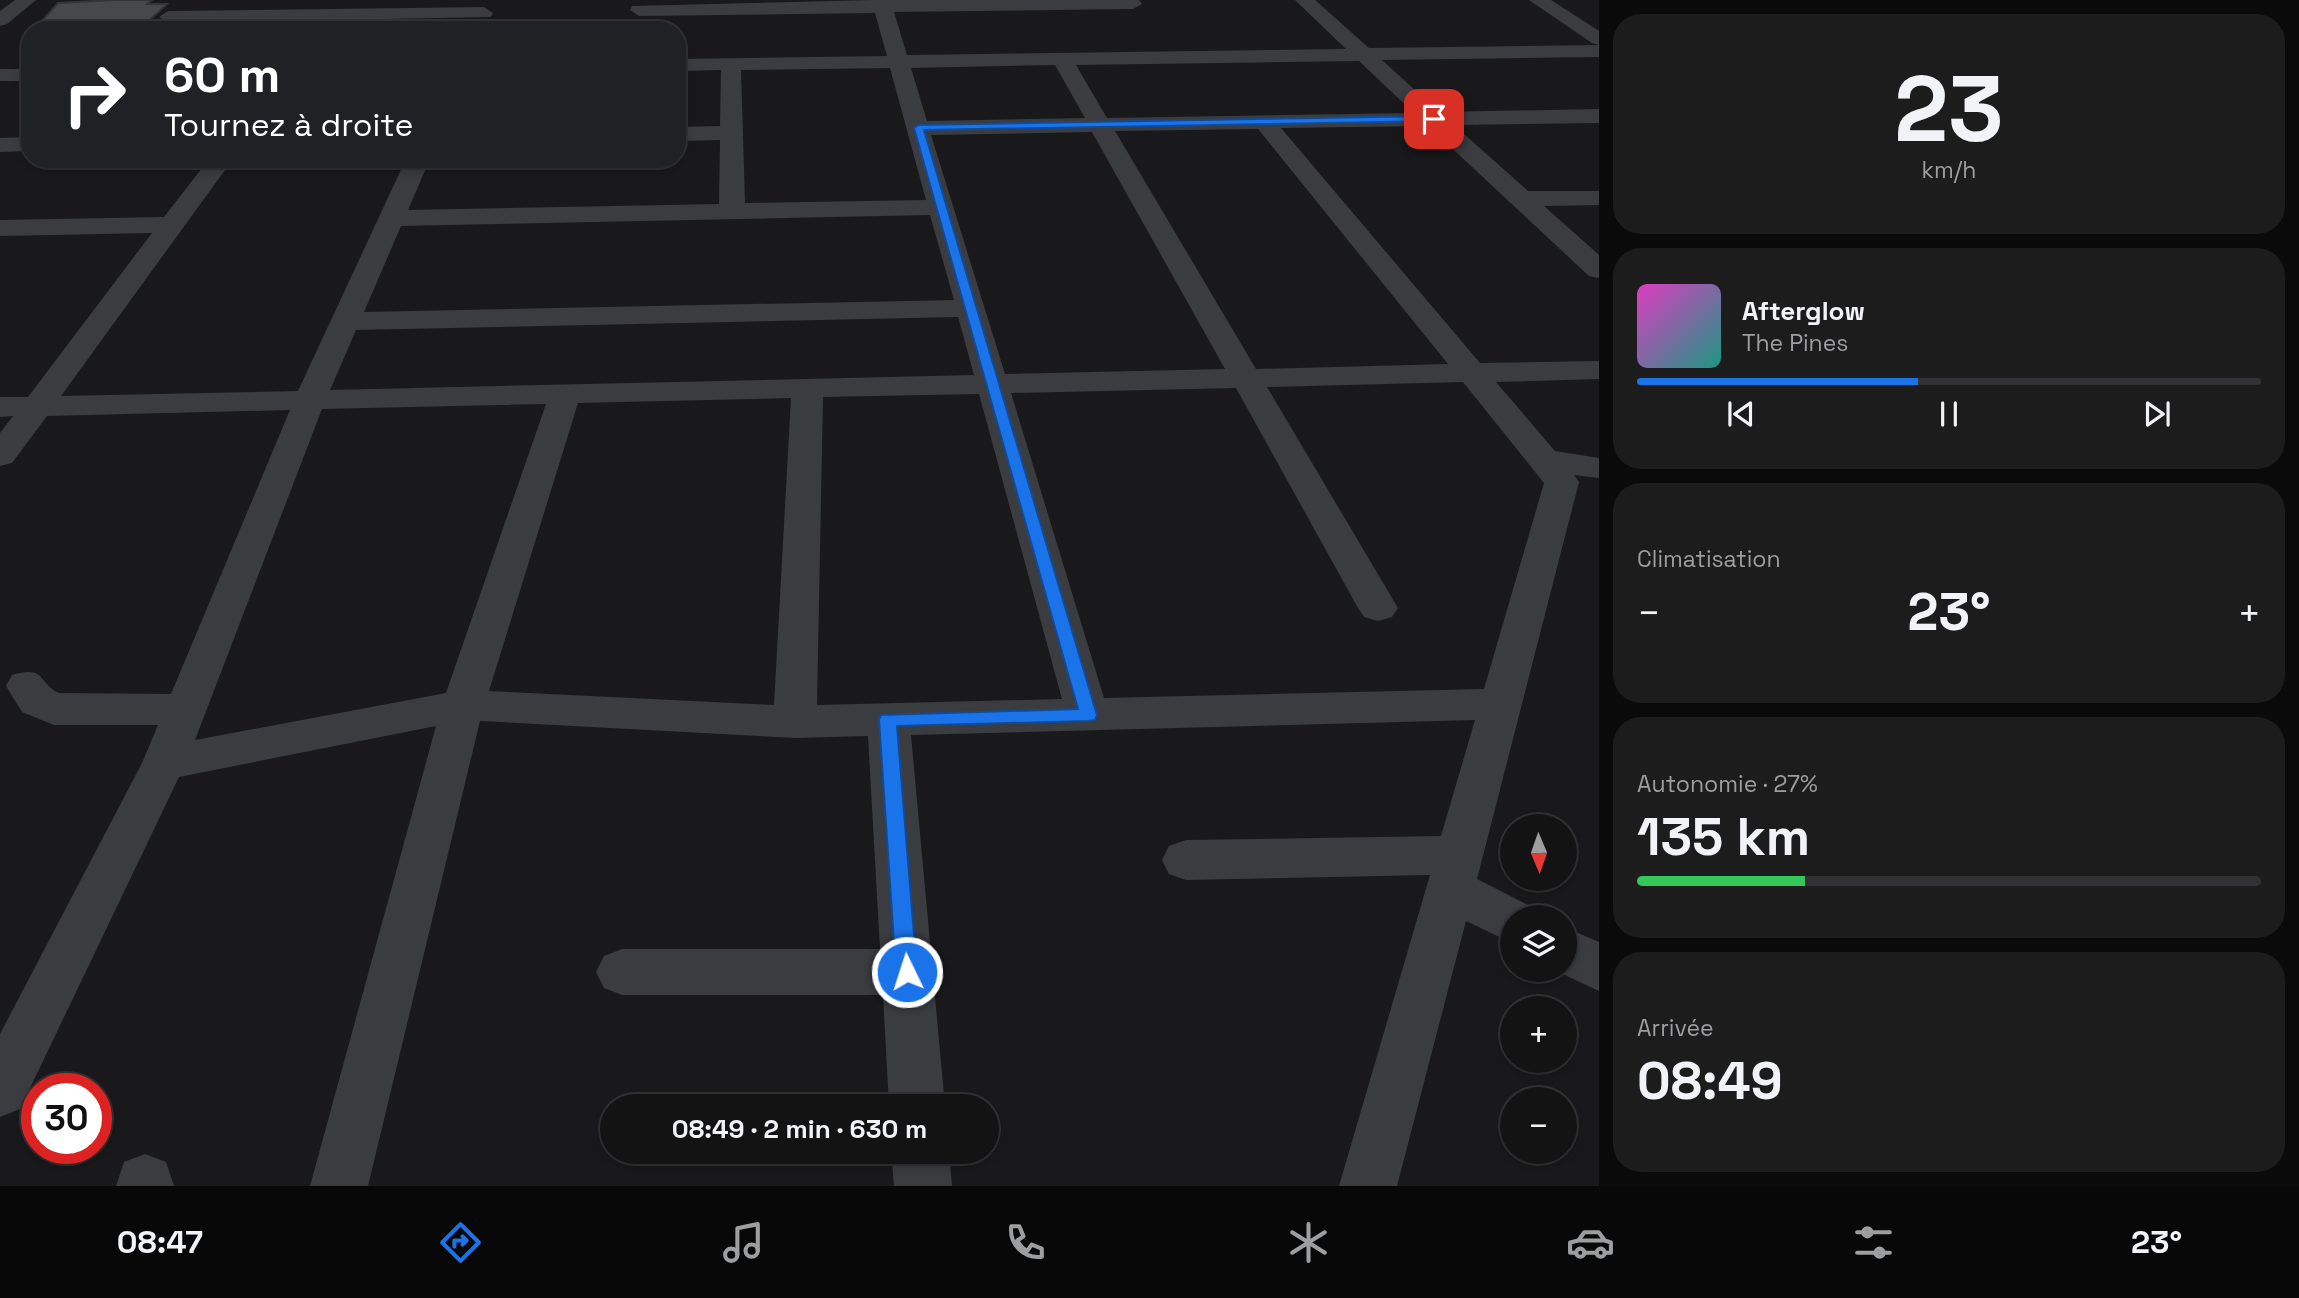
<!DOCTYPE html>
<html lang="fr">
<head>
<meta charset="utf-8">
<style>
  body { margin:0; font-family:"Space Grotesk",sans-serif; background:#1c1c1d; color:#f1f3f6; height:100vh; display:flex; flex-direction:column; font-size:26px; white-space:nowrap }
  * { box-sizing:border-box; margin:0 }
  p { font-size:23px; color:#9d9ea0 }
  .icon { flex:none; width:38px; height:38px; fill:none; stroke:currentColor; stroke-width:2; stroke-linecap:round; stroke-linejoin:round }
  .map { position:relative; flex:1; overflow:hidden }
  .drawer { display:flex; flex-direction:column; gap:14px; padding:14px; background:#0a0a0b; width:700px }
  .drawer>* { flex:none }
  .banner { position:absolute; left:21px; top:21px; width:665px; height:147px; border-radius:28px; box-shadow:0 4px 10px #0003,0 0 0 2px #323234; background:#202124; color:#fff; overflow:hidden }
  .needle { width:46px; rotate:178deg }
  .buttons { position:absolute; left:1500px; top:814px; display:grid; gap:14px }
  .buttons a { display:grid; place-items:center; width:77px; height:77px; border-radius:50%; background:#131314; box-shadow:0 4px 10px #0003,0 0 0 2px #323234; font-size:35px }
  .speed { position:absolute; left:21px; top:1073px; display:flex; gap:14px; font-size:35px; font-weight:700; text-align:center }
  .speed>* { display:grid; place-content:center; width:91px; height:91px; border-radius:50%; background:#131314; box-shadow:0 4px 10px #0003,0 0 0 2px #323234; line-height:1 }
  .speed .limit { border:10px solid #d22; background:#fff; color:#111 }
  .pin { position:absolute; display:grid; place-items:center; width:60px; height:60px; color:#fff; margin:-30px; border-radius:14px; box-shadow:0 4px 10px #0006 }
  .me { position:absolute; width:77px; margin:-38px; rotate:356deg; stroke-linejoin:round; filter:drop-shadow(0 0 5px #0008) }
  .turn { display:flex; align-items:center; gap:24px; height:147px; padding:0 28px; font-size:32px }
  .turn .icon { width:91px; height:91px; stroke-width:2.5 }
  .turn b { display:block; font-size:49px; line-height:60px }
  .big { font-size:52px; font-weight:600; line-height:1.1 }
  .drawer .widget { flex:1; display:flex; flex-direction:column; justify-content:center; gap:10px; min-width:0; padding:0 24px; border-radius:28px; background:#1c1c1d }
  .drawer .dial { align-items:center; gap:0 }
  .dial b { font-size:91px; line-height:1 }
  .song { display:flex; align-items:center; gap:21px }
  .cover { width:84px; height:84px; border-radius:10px; background:linear-gradient(135deg,hsl(310 70% 55%),hsl(170 70% 35%)) }
  .played { height:7px; border-radius:4px; background:linear-gradient(90deg,#1a73e8 45%,#323234 45%) }
  .keys { display:flex; justify-content:space-around; direction:ltr }
  .heat { display:flex; justify-content:space-between; align-items:center; font-size:38px; direction:ltr }
  .charge { height:10px; border-radius:5px; background:linear-gradient(90deg,#34c759 27%,#323234 0) }
  .trip { position:absolute; left:600px; top:1094px; width:399px; height:70px; border-radius:35px; background:#131314; box-shadow:0 4px 10px #0003,0 0 0 2px #323234; font-weight:600; line-height:70px; text-align:center }
  .tab-bar { display:flex; height:112px; justify-content:space-around; align-items:center; background:#080808; color:#9d9ea0 }
  .tab-bar .icon { width:49px; height:49px }
  .tab-bar .active { color:#1a73e8 }
  .tab-bar b { font-size:32px; color:#f1f3f6 }
  main { display:flex; flex:1; min-height:0 }
  .map>svg:first-child { display:block }
</style>
</head>
<body>
<main>
<div class="map">
<svg width="1599" height="1186" viewBox="0 0 1599 1186">
  <rect width="100%" height="100%" fill="#19191b"/>
  <polygon fill="#46484b" stroke="#333437" stroke-width="2" points="113,0 152,0 147,4 167,4 139,30 34,30 58,3"/>
  <g fill="none" stroke-linecap="round" stroke-linejoin="round">
    <g fill="#3a3c40" fill-rule="evenodd">
      <polygon points="15,0 36,0 7,24 0,26 0,11"/>
      <path d="M 872,0 L 1139,0 L 1142,4 L 1133,9 L 894,12 L 907,55 L 1346,49 L 1295,0 L 1315,0 L 1369,48 L 1599,45 L 1599,57 L 1382,60 L 1439,112 L 1599,109 L 1599,123 L 1454,125 L 1528,191 L 1599,191 L 1599,205 L 1544,206 L 1599,255 L 1599,278 L 1589,276 L 1428,126 L 1281,128 L 1480,363 L 1599,361 L 1599,379 L 1496,382 L 1555,451 L 1599,458 L 1599,478 L 1574,475 L 1579,482 L 1477,879 L 1530,906 L 1535,917 L 1512,917 L 1512,943 L 1466,921 L 1397,1186 L 1339,1186 L 1430,875 L 1186,880 L 1169,874 L 1162,860 L 1169,846 L 1186,840 L 1441,836 L 1475,720 L 911,735 L 945,1106 L 889,1106 L 883,995 L 622,995 L 604,988 L 596,972 L 604,956 L 622,949 L 880,949 L 868,736 L 795,738 L 480,721 L 368,1186 L 310,1186 L 436,726 L 179,777 L 20,1109 L 0,1117 L 0,1034 L 142,763 L 158,725 L 54,725 L 22,712 L 6,686 L 12,675 C 47,665 37,683 59,693 L 171,694 L 290,410 L 47,416 L 12,463 L 0,466 L 0,433 L 13,416 L 0,417 L 0,397 L 28,397 L 152,233 L 0,236 L 0,220 L 164,217 L 209,159 L 233,159 L 61,396 L 298,391 L 406,159 L 430,159 L 408,210 L 719,204 L 720,140 L 677,141 L 677,127 L 720,126 L 721,70 L 677,71 L 677,59 L 887,56 L 875,13 L 639,16 L 630,10 L 632,6 ZM 1359,61 L 1414,113 L 1107,118 L 1076,65 ZM 1055,65 L 1085,118 L 927,121 L 911,68 ZM 890,68 L 926,200 L 745,203 L 741,70 ZM 1258,129 L 1448,364 L 1256,369 L 1115,131 ZM 1092,132 L 1225,369 L 1005,374 L 931,135 ZM 930,215 L 954,300 L 364,312 L 401,226 ZM 958,317 L 974,375 L 330,390 L 356,330 ZM 1463,382 L 1544,483 L 1484,689 L 1104,698 L 1011,393 L 1236,388 L 1358,608 L 1364,617 L 1378,621 L 1392,617 L 1398,608 L 1267,387 ZM 979,394 L 1062,699 L 817,705 L 823,397 ZM 791,398 L 774,705 L 489,691 L 578,403 ZM 546,404 L 446,693 L 195,740 L 322,409 Z"/>
      <polygon points="1529,0 1551,0 1599,31 1599,45 1592,43"/>
      <polygon points="484,7 493,13 491,17 168,23 159,17 168,11"/>
      <rect x="0" y="69" width="30" height="12"/>
      <polygon points="30,137 30,151 0,152 0,138"/>
      <polygon points="1564,927 1599,942 1599,991 1554,970 1564,970"/>
      <polygon points="891,1152 949,1152 952,1186 894,1186"/>
      <polygon points="145,1154 166,1162 174,1186 116,1186 124,1162"/>
    </g>
  </g>
  <polygon fill="#1a73e8" stroke="#114b97" stroke-width="2" points="1434,116 1438,119 1437,121 924,130 1097,715 1095,720 1088,721 897,726 917,972 914,978 907,981 899,978 896,972 879,720 881,715 1078,709 914,128 918,125"/>
</svg>
<div class="buttons">
<a><svg class="needle" viewBox="-14 -14 28 28"><path d="M0-13l5 13h-10z" fill="#e53935"/><path d="M0 13l5-13h-10z" fill="#9d9ea0"/></svg></a>
<a><svg class="icon" aria-label="layers" viewBox="0 0 24 24"><path d="M12 4l9 5-9 5-9-5zM3 14l9 5 9-5"/></svg></a>
<a>+</a>
<a>−</a>
</div>
<div class="speed"><div class="limit">30</div></div>
<div class="pin" style="left:1434px;top:119px;background:#d93025"><svg class="icon" aria-label="arrive" viewBox="0 0 24 24"><path d="M6 21V4h12l-3 4 3 4H6"/></svg></div>
<svg class="me" style="left:907px;top:972px" viewBox="-20 -20 40 40"><circle r="17" fill="#1a73e8" stroke="#fff" stroke-width="3"/><path d="M0-11L8 9 0 5-8 9z" fill="#fff"/></svg>
<div class="trip">08:49 · 2 min · 630 m</div>
<div class="banner">
<div class="turn"><svg class="icon" aria-label="right" viewBox="0 0 24 24"><path d="M7 20v-9h11M14 6l5 5-5 5"/></svg><div><b>60 m</b>Tournez à droite</div></div>
</div>
</div>
<section class="drawer">
<div class="widget dial"><b>23</b><p>km/h</p></div>
<div class="widget">
<div class="song"><i class="cover"></i><div><b>Afterglow</b><p>The Pines</p></div></div>
<div class="played"></div>
<div class="keys"><svg class="icon" aria-label="previous" viewBox="0 0 24 24"><path d="M18 5L8 12l10 7zM5 5v14"/></svg><svg class="icon" aria-label="pause" viewBox="0 0 24 24"><path d="M8 5v14M16 5v14"/></svg><svg class="icon" aria-label="next" viewBox="0 0 24 24"><path d="M6 5l10 7-10 7zM19 5v14"/></svg></div>
</div>
<div class="widget"><p>Climatisation</p>
<div class="heat"><a>−</a><b class="big">23°</b><a>+</a></div>
</div>
<div class="widget"><p>Autonomie · 27%</p><b class="big">135 km</b><div class="charge"></div></div>
<div class="widget"><p>Arrivée</p><b class="big">08:49</b></div>
</section>
</main>
<nav class="tab-bar">
<b>08:47</b>
<svg class="icon active" aria-label="directions" viewBox="0 0 24 24"><path d="M12 3l9 9-9 9-9-9zM9 14v-3h6M13 9l2 2-2 2"/></svg>
<svg class="icon" aria-label="music" viewBox="0 0 24 24"><path d="M9 18V5l10-2v13"/><circle cx="6" cy="18" r="3"/><circle cx="16" cy="16" r="3"/></svg>
<svg class="icon" aria-label="phone" viewBox="0 0 24 24"><path d="M5 4h4l2 5-3 2q2 4 5 5l2-3 5 2v4C11 20 4 13 5 4z"/></svg>
<svg class="icon" aria-label="climate" viewBox="0 0 24 24"><path d="M12 3v18M4 7l16 10M4 17L20 7"/></svg>
<svg class="icon" aria-label="car" viewBox="0 0 24 24"><path d="M5 17H2v-5l4-1 3-4h7l3 4 3 1v5h-3M9 17h6M6 11h13"/><circle cx="7" cy="17" r="2"/><circle cx="17" cy="17" r="2"/></svg>
<svg class="icon" aria-label="filters" viewBox="0 0 24 24"><path d="M4 7h16M4 17h16"/><circle cx="9" cy="7" r="2"/><circle cx="15" cy="17" r="2"/></svg>
<b>23°</b>
</nav>
</body>
</html>
